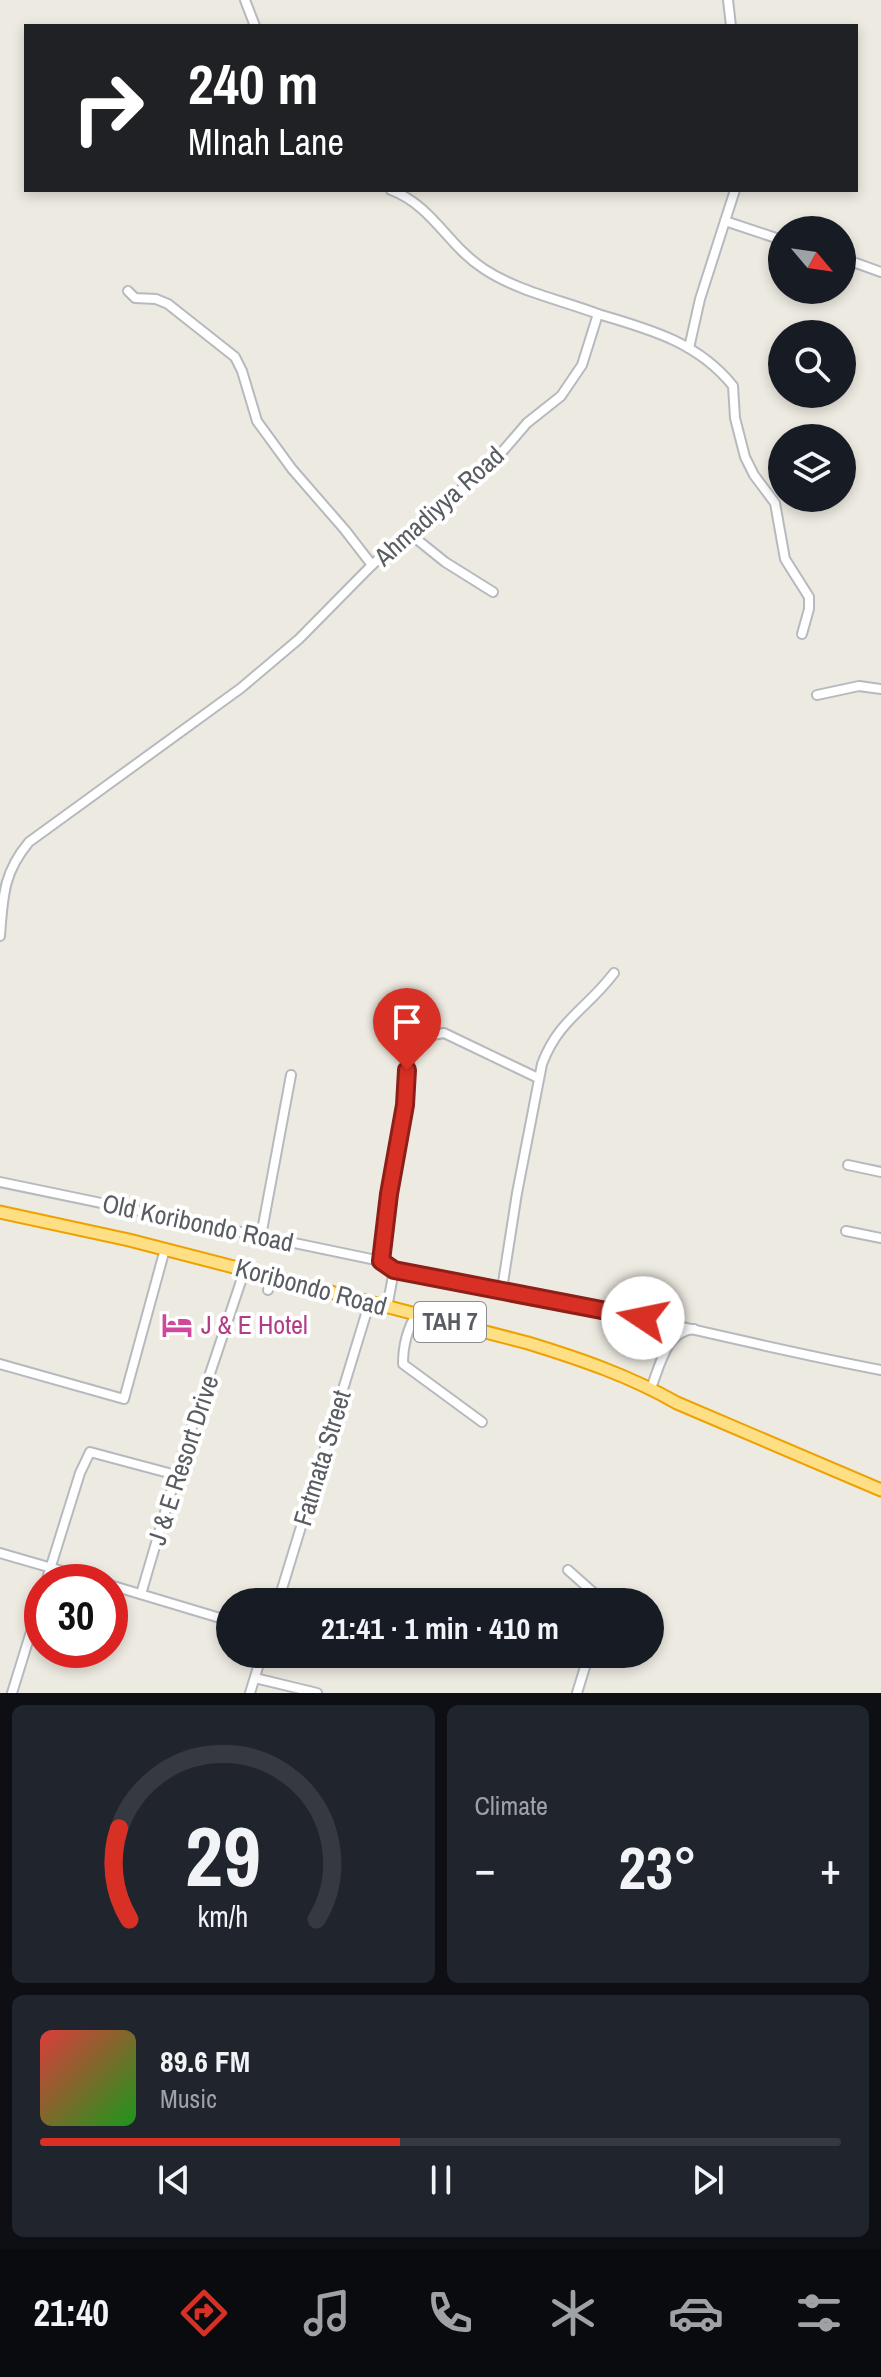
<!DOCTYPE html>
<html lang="en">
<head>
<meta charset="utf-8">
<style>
  body { margin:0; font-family:"Archivo Narrow",sans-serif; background:#20242c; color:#f1f3f6; height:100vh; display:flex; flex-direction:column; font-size:30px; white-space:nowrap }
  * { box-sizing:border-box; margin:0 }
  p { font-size:26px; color:#9ea1a6 }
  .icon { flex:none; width:44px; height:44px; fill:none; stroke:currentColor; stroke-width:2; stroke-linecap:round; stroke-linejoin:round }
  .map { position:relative; height:1693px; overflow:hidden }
  .details { display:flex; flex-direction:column; gap:12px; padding:12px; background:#0d0f14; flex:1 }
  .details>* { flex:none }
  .top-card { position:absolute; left:24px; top:24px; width:834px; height:168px; border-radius:0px; box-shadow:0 4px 12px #0003; background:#202124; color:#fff; overflow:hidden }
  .needle { width:52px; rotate:119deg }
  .tools { position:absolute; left:768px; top:216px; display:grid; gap:16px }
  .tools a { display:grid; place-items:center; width:88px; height:88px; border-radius:50%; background:#171b24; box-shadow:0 4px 12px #0003; font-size:40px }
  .speed { position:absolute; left:24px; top:1564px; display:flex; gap:16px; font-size:40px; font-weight:700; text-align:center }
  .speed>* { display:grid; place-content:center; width:104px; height:104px; border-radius:50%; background:#171b24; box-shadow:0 4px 12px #0003; line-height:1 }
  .speed .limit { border:12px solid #d22; background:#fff; color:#111 }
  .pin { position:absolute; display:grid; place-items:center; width:68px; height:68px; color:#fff; margin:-82px -34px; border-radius:50% 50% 50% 0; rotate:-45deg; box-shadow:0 0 8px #0007 }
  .pin .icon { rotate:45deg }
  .me { position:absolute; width:88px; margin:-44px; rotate:281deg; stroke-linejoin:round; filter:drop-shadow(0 0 6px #0008) }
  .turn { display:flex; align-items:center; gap:28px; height:168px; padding:0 32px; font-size:36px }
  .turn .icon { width:104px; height:104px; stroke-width:2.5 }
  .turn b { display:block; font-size:56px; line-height:68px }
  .big { font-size:60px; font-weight:700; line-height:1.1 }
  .details .tile { flex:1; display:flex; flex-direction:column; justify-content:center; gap:12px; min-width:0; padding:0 28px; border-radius:12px; background:#20242c }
  .details .dial { align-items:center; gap:0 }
  .dial svg { height:208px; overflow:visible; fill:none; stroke:#363941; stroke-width:7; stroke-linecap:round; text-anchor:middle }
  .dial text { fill:#f1f3f6; stroke:none }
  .song { display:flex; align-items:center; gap:24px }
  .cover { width:96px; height:96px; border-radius:12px; background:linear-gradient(135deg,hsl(0 70% 55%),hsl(120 70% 35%)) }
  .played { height:8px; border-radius:4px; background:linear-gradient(90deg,#d93025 45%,#363941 45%) }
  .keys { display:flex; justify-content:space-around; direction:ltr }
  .heat { display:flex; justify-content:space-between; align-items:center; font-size:44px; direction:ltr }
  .details .tiles { flex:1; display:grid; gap:12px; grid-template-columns:1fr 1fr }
  .tile:last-child { grid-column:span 2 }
  .trip { position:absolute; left:216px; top:1588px; width:448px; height:80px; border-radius:40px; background:#171b24; box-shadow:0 4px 12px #0003; font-weight:700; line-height:80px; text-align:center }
  .menu { display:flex; height:128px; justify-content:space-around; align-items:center; background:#090b0e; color:#9ea1a6 }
  .menu .icon { width:56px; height:56px }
  .menu .current { color:#d93025 }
  .menu b { font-size:36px; color:#f1f3f6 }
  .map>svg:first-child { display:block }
</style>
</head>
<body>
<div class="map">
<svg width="881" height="1693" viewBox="0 0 881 1693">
  <rect width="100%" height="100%" fill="#edeae1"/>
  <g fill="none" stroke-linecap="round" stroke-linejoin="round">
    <g stroke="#b6b9be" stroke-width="12">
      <g id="minor">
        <polyline points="245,0 255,26"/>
        <polyline points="728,0 731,26"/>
        <path d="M 391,190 C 433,206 447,245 484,269 C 517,291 561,300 598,314"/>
        <polyline points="725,221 735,190"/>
        <polyline points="842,258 881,272"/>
        <polyline points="128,291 135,298 156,299 168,304 235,357 242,371 257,421 292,469 345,530 372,565"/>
        <polyline points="689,348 700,299 725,221 782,240"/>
        <polyline points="409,533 445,562 493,592"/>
        <polyline points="817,695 859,686 881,689"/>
        <path d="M 0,936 C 3,897 3,873 29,842 L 241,688 L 299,639 L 372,565 L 435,508 L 483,474 L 527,423 L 561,396 L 582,365 L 598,314 C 649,329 698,342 733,386 L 735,418 L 745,457 L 754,475 L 775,503 L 785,559 L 809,597 L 809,609 L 802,634"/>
        <polyline points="848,1165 881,1172"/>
        <polyline points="0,1182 381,1261 394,1270 387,1308"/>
        <polyline points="846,1231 881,1238"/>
        <polyline points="261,1236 291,1075"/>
        <path d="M 381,1261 C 388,1210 397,1159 404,1108 C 408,1082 404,1058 421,1037 L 444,1033 L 538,1078"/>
        <path d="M 394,1270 C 558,1293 718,1339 881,1370"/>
        <path d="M 502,1289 L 517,1193 L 542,1064 C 559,1019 587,1009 614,973"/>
        <polyline points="268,1290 272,1277"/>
        <path d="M 417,1313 C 407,1329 403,1345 403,1364 L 482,1422"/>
        <polyline points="0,1364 124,1399 165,1249"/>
        <path d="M 651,1388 C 660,1366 666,1331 694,1329"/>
        <polyline points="0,1553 100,1582"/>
        <polyline points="568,1570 604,1602"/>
        <polyline points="46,1582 80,1473 90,1452 176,1475"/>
        <polyline points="110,1585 230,1621"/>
        <polyline points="141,1594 176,1475 241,1281"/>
        <polyline points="278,1602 366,1314"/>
        <polyline points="650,1643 651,1643"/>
        <polyline points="255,1678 317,1693"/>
        <polyline points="12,1693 42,1596"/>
        <polyline points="250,1693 262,1654"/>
        <polyline points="577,1693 589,1654"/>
      </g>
    </g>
    <g stroke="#eea200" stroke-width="15">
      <path id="highway" d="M 0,1212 L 129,1240 L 528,1343 C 580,1359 630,1376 677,1403 L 881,1490"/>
    </g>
    <use href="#minor" stroke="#fff" stroke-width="8"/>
    <use href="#highway" stroke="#ffdf86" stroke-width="11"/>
  </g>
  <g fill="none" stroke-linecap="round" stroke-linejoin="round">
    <g stroke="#8d1f18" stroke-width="20">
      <polyline id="route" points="407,1070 405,1105 389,1194 381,1261 394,1270 643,1318"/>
    </g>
    <use href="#route" stroke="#d93025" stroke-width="14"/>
  </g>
  <defs>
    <g id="hotel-bare" transform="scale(2.4)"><path d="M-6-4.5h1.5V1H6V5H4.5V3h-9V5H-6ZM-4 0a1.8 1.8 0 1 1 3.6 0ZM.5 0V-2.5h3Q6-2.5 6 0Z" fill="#d1479c" stroke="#fff" stroke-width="2.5" paint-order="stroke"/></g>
  </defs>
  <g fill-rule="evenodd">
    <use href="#hotel-bare" x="177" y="1325"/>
  </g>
  <g text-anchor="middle" stroke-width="8" stroke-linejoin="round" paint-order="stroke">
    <rect fill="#fff" stroke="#8b8e91" stroke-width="2" x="414" y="1302" width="72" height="40" rx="6"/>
    <g font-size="24" font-weight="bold" fill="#595d62">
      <text x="450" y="1330">TAH 7</text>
    </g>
    <g font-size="26" fill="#595d62" stroke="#fff">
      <text transform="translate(439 506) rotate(-42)" y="9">Ahmadiyya Road</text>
      <text transform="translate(198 1223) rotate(12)" y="9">Old Koribondo Road</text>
      <text transform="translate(311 1287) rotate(15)" y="9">Koribondo Road</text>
      <text transform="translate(322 1458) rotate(-73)" y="9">Fatmata Street</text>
      <text transform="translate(183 1460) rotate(-72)" y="9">J &amp; E Resort Drive</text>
    </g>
    <g font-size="26" fill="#b23c85" stroke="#fff" text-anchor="start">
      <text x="201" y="1334">J &amp; E Hotel</text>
    </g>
  </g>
</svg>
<div class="tools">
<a><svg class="needle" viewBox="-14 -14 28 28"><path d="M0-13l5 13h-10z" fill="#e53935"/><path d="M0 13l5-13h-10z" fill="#9ea1a6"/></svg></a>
<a><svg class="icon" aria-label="search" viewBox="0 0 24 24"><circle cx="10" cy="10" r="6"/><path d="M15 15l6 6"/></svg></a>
<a><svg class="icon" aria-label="layers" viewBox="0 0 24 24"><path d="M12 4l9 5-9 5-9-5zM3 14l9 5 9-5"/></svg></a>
</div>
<div class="speed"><div class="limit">30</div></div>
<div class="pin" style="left:407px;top:1070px;background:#d93025"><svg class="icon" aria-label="arrive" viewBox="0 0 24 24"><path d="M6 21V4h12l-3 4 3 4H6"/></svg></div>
<svg class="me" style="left:643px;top:1318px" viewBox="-20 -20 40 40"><circle r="19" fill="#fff"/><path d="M0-13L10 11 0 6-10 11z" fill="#d93025"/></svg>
<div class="trip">21:41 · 1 min · 410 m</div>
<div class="top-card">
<div class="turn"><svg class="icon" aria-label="right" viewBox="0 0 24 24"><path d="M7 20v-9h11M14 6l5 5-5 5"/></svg><div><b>240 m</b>MInah Lane</div></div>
</div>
</div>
<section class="details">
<div class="tiles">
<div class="tile dial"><svg viewBox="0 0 100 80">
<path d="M14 69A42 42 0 1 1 86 69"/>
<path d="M14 69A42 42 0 0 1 10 34" stroke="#d93025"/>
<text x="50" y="56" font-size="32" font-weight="700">29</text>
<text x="50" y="72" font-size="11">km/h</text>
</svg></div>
<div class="tile"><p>Climate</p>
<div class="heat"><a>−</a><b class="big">23°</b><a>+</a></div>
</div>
<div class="tile">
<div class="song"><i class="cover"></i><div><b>89.6 FM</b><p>Music</p></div></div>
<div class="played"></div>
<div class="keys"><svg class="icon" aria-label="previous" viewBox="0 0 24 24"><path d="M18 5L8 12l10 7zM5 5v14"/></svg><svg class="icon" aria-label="pause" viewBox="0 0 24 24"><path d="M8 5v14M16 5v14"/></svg><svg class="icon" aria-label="next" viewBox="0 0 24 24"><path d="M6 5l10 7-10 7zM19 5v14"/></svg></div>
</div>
</div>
</section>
<nav class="menu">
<b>21:40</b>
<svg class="icon current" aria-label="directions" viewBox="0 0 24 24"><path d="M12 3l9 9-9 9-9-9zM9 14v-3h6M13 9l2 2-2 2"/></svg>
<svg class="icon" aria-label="music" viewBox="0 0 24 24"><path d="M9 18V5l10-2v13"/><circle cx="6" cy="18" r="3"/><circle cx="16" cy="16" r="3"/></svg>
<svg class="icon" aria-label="phone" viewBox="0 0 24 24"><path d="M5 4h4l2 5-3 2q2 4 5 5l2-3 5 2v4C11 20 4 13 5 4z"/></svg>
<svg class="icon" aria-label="climate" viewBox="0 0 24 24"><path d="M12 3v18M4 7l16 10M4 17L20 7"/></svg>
<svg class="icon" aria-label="car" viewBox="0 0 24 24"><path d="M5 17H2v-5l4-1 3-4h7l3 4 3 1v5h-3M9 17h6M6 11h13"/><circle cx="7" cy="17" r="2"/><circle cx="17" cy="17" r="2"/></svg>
<svg class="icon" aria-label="filters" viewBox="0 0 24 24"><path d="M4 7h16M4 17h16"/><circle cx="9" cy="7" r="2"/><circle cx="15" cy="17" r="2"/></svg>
</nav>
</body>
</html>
